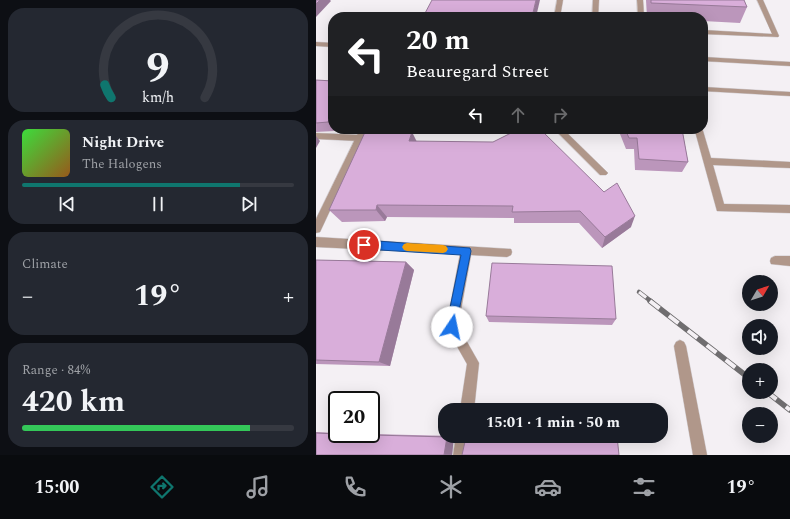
<!DOCTYPE html>
<html lang="en">
<head>
<meta charset="utf-8">
<style>
  body { margin:0; font-family:Spectral,serif; background:#242831; color:#f1f3f6; height:100vh; display:flex; flex-direction:column; font-size:15px; white-space:nowrap }
  * { box-sizing:border-box; margin:0 }
  p { font-size:13px; color:#9ea1a6 }
  .icon { flex:none; width:22px; height:22px; fill:none; stroke:currentColor; stroke-width:2; stroke-linecap:round; stroke-linejoin:round }
  .map { position:relative; flex:1; overflow:hidden }
  .side { display:flex; flex-direction:column; gap:8px; padding:8px; background:#0d0f14; width:316px }
  .side>* { flex:none }
  .top-card { position:absolute; left:12px; top:12px; width:380px; height:122px; border-radius:16px; box-shadow:0 4px 16px #0002; background:#202124; color:#fff; overflow:hidden }
  .needle { width:26px; rotate:51deg }
  .controls { position:absolute; left:426px; top:275px; display:grid; gap:8px }
  .controls a { display:grid; place-items:center; width:36px; height:36px; border-radius:50%; background:#171b24; box-shadow:0 4px 16px #0002; font-size:20px }
  .speed { position:absolute; left:12px; top:391px; display:flex; gap:8px; font-size:20px; font-weight:700; text-align:center }
  .speed>* { display:grid; place-content:center; width:52px; height:52px; border-radius:50%; background:#171b24; box-shadow:0 4px 16px #0002; line-height:1 }
  .speed .limit { border:2px solid #111; border-radius:6px; background:#fff; color:#111 }
  .pin { position:absolute; display:grid; place-items:center; width:34px; height:34px; color:#fff; margin:-17px; border:2px solid #fff; border-radius:50%; box-shadow:0 1px 4px #0007 }
  .me { position:absolute; width:44px; margin:-22px; rotate:11deg; stroke-linejoin:round; filter:drop-shadow(0 0 3px #0008) }
  .turn { display:flex; align-items:center; gap:14px; height:84px; padding:0 12px; font-size:18px }
  .turn .icon { width:52px; height:52px; stroke-width:2.5 }
  .turn b { display:block; font-size:28px; line-height:34px }
  .lanes { display:flex; align-items:center; height:38px; padding:0 12px; background:#0003; justify-content:center; gap:20px; direction:ltr }
  .lanes .off { opacity:.35 }
  .big { font-size:30px; font-weight:700; line-height:1.1 }
  .side .widget { flex:1; display:flex; flex-direction:column; justify-content:center; gap:6px; min-width:0; padding:0 14px; border-radius:16px; background:#242831 }
  .side .dial { align-items:center; gap:0 }
  .dial svg { height:104px; overflow:visible; fill:none; stroke:#363941; stroke-width:7; stroke-linecap:round; text-anchor:middle }
  .dial text { fill:#f1f3f6; stroke:none }
  .song { display:flex; align-items:center; gap:12px }
  .cover { width:48px; height:48px; border-radius:6px; background:linear-gradient(135deg,hsl(120 70% 55%),hsl(30 70% 35%)) }
  .played { height:4px; border-radius:2px; background:linear-gradient(90deg,#0f766e 80%,#363941 80%) }
  .keys { display:flex; justify-content:space-around; direction:ltr }
  .heat { display:flex; justify-content:space-between; align-items:center; font-size:22px; direction:ltr }
  .charge { height:6px; border-radius:3px; background:linear-gradient(90deg,#34c759 84%,#363941 0) }
  .trip { position:absolute; left:122px; top:403px; width:230px; height:40px; border-radius:16px; background:#171b24; box-shadow:0 4px 16px #0002; font-weight:700; line-height:40px; text-align:center }
  .menu { display:flex; height:64px; justify-content:space-around; align-items:center; background:#090b0e; color:#9ea1a6 }
  .menu .icon { width:28px; height:28px }
  .menu .current { color:#0f766e }
  .menu b { font-size:18px; color:#f1f3f6 }
  main { display:flex; flex:1; min-height:0 }
  .map>svg:first-child { display:block }
</style>
</head>
<body>
<main>
<section class="side">
<div class="widget dial"><svg viewBox="0 0 100 80">
<path d="M14 69A42 42 0 1 1 86 69"/>
<path d="M14 69A42 42 0 0 1 9 59" stroke="#0f766e"/>
<text x="50" y="56" font-size="32" font-weight="700">9</text>
<text x="50" y="72" font-size="11">km/h</text>
</svg></div>
<div class="widget">
<div class="song"><i class="cover"></i><div><b>Night Drive</b><p>The Halogens</p></div></div>
<div class="played"></div>
<div class="keys"><svg class="icon" aria-label="previous" viewBox="0 0 24 24"><path d="M18 5L8 12l10 7zM5 5v14"/></svg><svg class="icon" aria-label="pause" viewBox="0 0 24 24"><path d="M8 5v14M16 5v14"/></svg><svg class="icon" aria-label="next" viewBox="0 0 24 24"><path d="M6 5l10 7-10 7zM19 5v14"/></svg></div>
</div>
<div class="widget"><p>Climate</p>
<div class="heat"><a>−</a><b class="big">19°</b><a>+</a></div>
</div>
<div class="widget"><p>Range · 84%</p><b class="big">420 km</b><div class="charge"></div></div>
</section>
<div class="map">
<svg width="474" height="455" viewBox="0 0 474 455">
  <rect width="100%" height="100%" fill="#f4f0f4"/>
  <g fill="none" stroke-linecap="round" stroke-linejoin="round">
    <g stroke="#d1cdd1" stroke-width="1">
      <g id="lane">
        <polygon points="241,0 247,0 244,17 238,17"/>
        <polygon points="277,0 283,0 282,17 276,17"/>
        <polygon points="321,0 327,0 328,17 322,17"/>
        <polygon points="441,0 447,0 463,36 462,37 387,34 387,30 456,34"/>
        <polygon points="387,57 474,62 474,66 387,61"/>
        <polygon points="387,87 474,92 474,96 387,91"/>
        <polygon points="238,129 247,129 290,171 292,173 290,175 284,175"/>
        <polygon points="380,129 386,129 387,131 395,158 474,162 474,168 397,165 408,204 474,205 474,213 401,211 379,131"/>
        <polygon points="0,133 44,135 48,138 44,141 0,139"/>
        <polygon points="0,237 195,249 196,252 195,255 191,257 155,255 142,326 163,363 158,410 144,410 151,364 130,327 144,254 0,247"/>
        <polygon points="459,256 474,256 474,266 455,264 454,261 455,258"/>
        <polygon points="140,436 154,436 151,455 137,455"/>
      </g>
    </g>
    <g stroke="#d1cdd1" stroke-width="1">
      <g id="street">
        <polygon points="0,42 17,43 17,47 0,46"/>
        <polygon points="44,129 52,129 4,232 0,233 0,219"/>
        <polygon points="364,340 368,342 370,346 391,455 377,455 358,346 360,342"/>
      </g>
    </g>
    <use href="#lane" fill="#b0978a" fill-rule="evenodd"/>
    <use href="#street" fill="#b0978a" fill-rule="evenodd"/>
    <g stroke="#6f6d6f" stroke-width="4.5">
      <polyline id="rail-far1" points="323,292 336,302"/>
    </g>
    <g stroke="#6f6d6f" stroke-width="5.5">
      <g id="rail">
        <polyline points="334,301 433,378"/>
        <polyline points="451,392 474,410"/>
      </g>
    </g>
    <use href="#rail-far1" stroke="#f4f0f4" stroke-width="3" stroke-dasharray="9" stroke-linecap="butt"/>
    <use href="#rail" stroke="#f4f0f4" stroke-width="4" stroke-dasharray="12" stroke-linecap="butt"/>
  </g>
  <g fill="#bb96bb">
    <polygon points="330,0 428,0 431,7 424,23 387,21 387,17 331,17"/>
    <polygon points="0,80 17,81 17,129 19,129 18,131 0,132"/>
    <polygon points="302,129 366,129 372,162 366,172 319,170 318,149 310,149"/>
    <polygon points="100,141 315,227 286,248 263,223 198,223 198,218 71,217 69,221 26,222 13,210"/>
    <polygon points="0,260 90,262 98,270 74,366 0,364"/>
    <polygon points="170,316 300,319 296,325 173,322"/>
    <polygon points="0,432 21,433 21,434 55,434 138,436 136,455 0,455"/>
  </g>
  <g fill="#987a99">
    <polygon points="4,0 14,0 15,1 0,17 0,4"/>
    <polygon points="220,0 224,0 220,17 216,17"/>
    <polygon points="17,113 17,129 12,122"/>
    <polygon points="96,132 103,146 93,141"/>
    <polygon points="0,136 4,141 0,148"/>
    <polygon points="61,205 71,217 69,221 60,210"/>
    <polygon points="319,216 315,227 286,248 289,237"/>
    <polygon points="90,262 98,270 74,366 63,362"/>
    <polygon points="138,436 136,455 128,455 131,437"/>
  </g>
  <g fill="#d9aeda" stroke="#987a99">
    <polygon points="0,0 4,0 0,4"/>
    <polygon points="116,0 220,0 216,17 107,17"/>
    <polygon points="335,0 428,0 431,7 335,3"/>
    <polygon points="0,80 17,81 17,113 12,122 0,123"/>
    <polygon points="203,129 224,129 288,192 301,183 319,216 289,237 264,211 196,212 197,206 61,205 60,210 13,210 50,130 96,132 93,141 177,142"/>
    <polygon points="309,129 366,129 372,162 323,159 321,138 313,138"/>
    <polygon points="0,260 90,262 63,362 0,360"/>
    <polygon points="176,263 296,266 300,319 170,316"/>
    <polygon points="0,433 21,434 131,437 128,455 0,455"/>
    <polygon points="155,436 301,436 303,455 146,455 150,437 155,437"/>
  </g>
  <polygon fill="#1a73e8" stroke="#114b97" points="48,240 154,248 155,251 139,331 136,333 132,331 130,327 145,255 48,249 44,248 43,245 44,242"/>
  <polygon fill="#f59e0b" points="91,243 127,245 130,246 132,249 130,252 127,253 91,251 88,250 86,247 88,244"/>
</svg>
<div class="controls">
<a><svg class="needle" viewBox="-14 -14 28 28"><path d="M0-13l5 13h-10z" fill="#e53935"/><path d="M0 13l5-13h-10z" fill="#9ea1a6"/></svg></a>
<a><svg class="icon" aria-label="sound" viewBox="0 0 24 24"><path d="M4 9h4l5-4v14l-5-4H4zM17 9q2 3 0 6"/></svg></a>
<a>+</a>
<a>−</a>
</div>
<div class="speed"><div class="limit">20</div></div>
<div class="pin" style="left:48px;top:245px;background:#d93025"><svg class="icon" aria-label="arrive" viewBox="0 0 24 24"><path d="M6 21V4h12l-3 4 3 4H6"/></svg></div>
<svg class="me" style="left:136px;top:327px" viewBox="-20 -20 40 40"><circle r="19" fill="#fff"/><path d="M0-13L10 11 0 6-10 11z" fill="#1a73e8"/></svg>
<div class="trip">15:01 · 1 min · 50 m</div>
<div class="top-card">
<div class="turn"><svg class="icon" aria-label="left" viewBox="0 0 24 24"><path d="M17 20v-9H6M10 6l-5 5 5 5"/></svg><div><b>20 m</b>Beauregard Street</div></div>
<div class="lanes"><svg class="icon" aria-label="left" viewBox="0 0 24 24"><path d="M17 20v-9H6M10 6l-5 5 5 5"/></svg><svg class="icon off" aria-label="ahead" viewBox="0 0 24 24"><path d="M12 20V5M6 11l6-6 6 6"/></svg><svg class="icon off" aria-label="right" viewBox="0 0 24 24"><path d="M7 20v-9h11M14 6l5 5-5 5"/></svg></div>
</div>
</div>
</main>
<nav class="menu">
<b>15:00</b>
<svg class="icon current" aria-label="directions" viewBox="0 0 24 24"><path d="M12 3l9 9-9 9-9-9zM9 14v-3h6M13 9l2 2-2 2"/></svg>
<svg class="icon" aria-label="music" viewBox="0 0 24 24"><path d="M9 18V5l10-2v13"/><circle cx="6" cy="18" r="3"/><circle cx="16" cy="16" r="3"/></svg>
<svg class="icon" aria-label="phone" viewBox="0 0 24 24"><path d="M5 4h4l2 5-3 2q2 4 5 5l2-3 5 2v4C11 20 4 13 5 4z"/></svg>
<svg class="icon" aria-label="climate" viewBox="0 0 24 24"><path d="M12 3v18M4 7l16 10M4 17L20 7"/></svg>
<svg class="icon" aria-label="car" viewBox="0 0 24 24"><path d="M5 17H2v-5l4-1 3-4h7l3 4 3 1v5h-3M9 17h6M6 11h13"/><circle cx="7" cy="17" r="2"/><circle cx="17" cy="17" r="2"/></svg>
<svg class="icon" aria-label="filters" viewBox="0 0 24 24"><path d="M4 7h16M4 17h16"/><circle cx="9" cy="7" r="2"/><circle cx="15" cy="17" r="2"/></svg>
<b>19°</b>
</nav>
</body>
</html>
